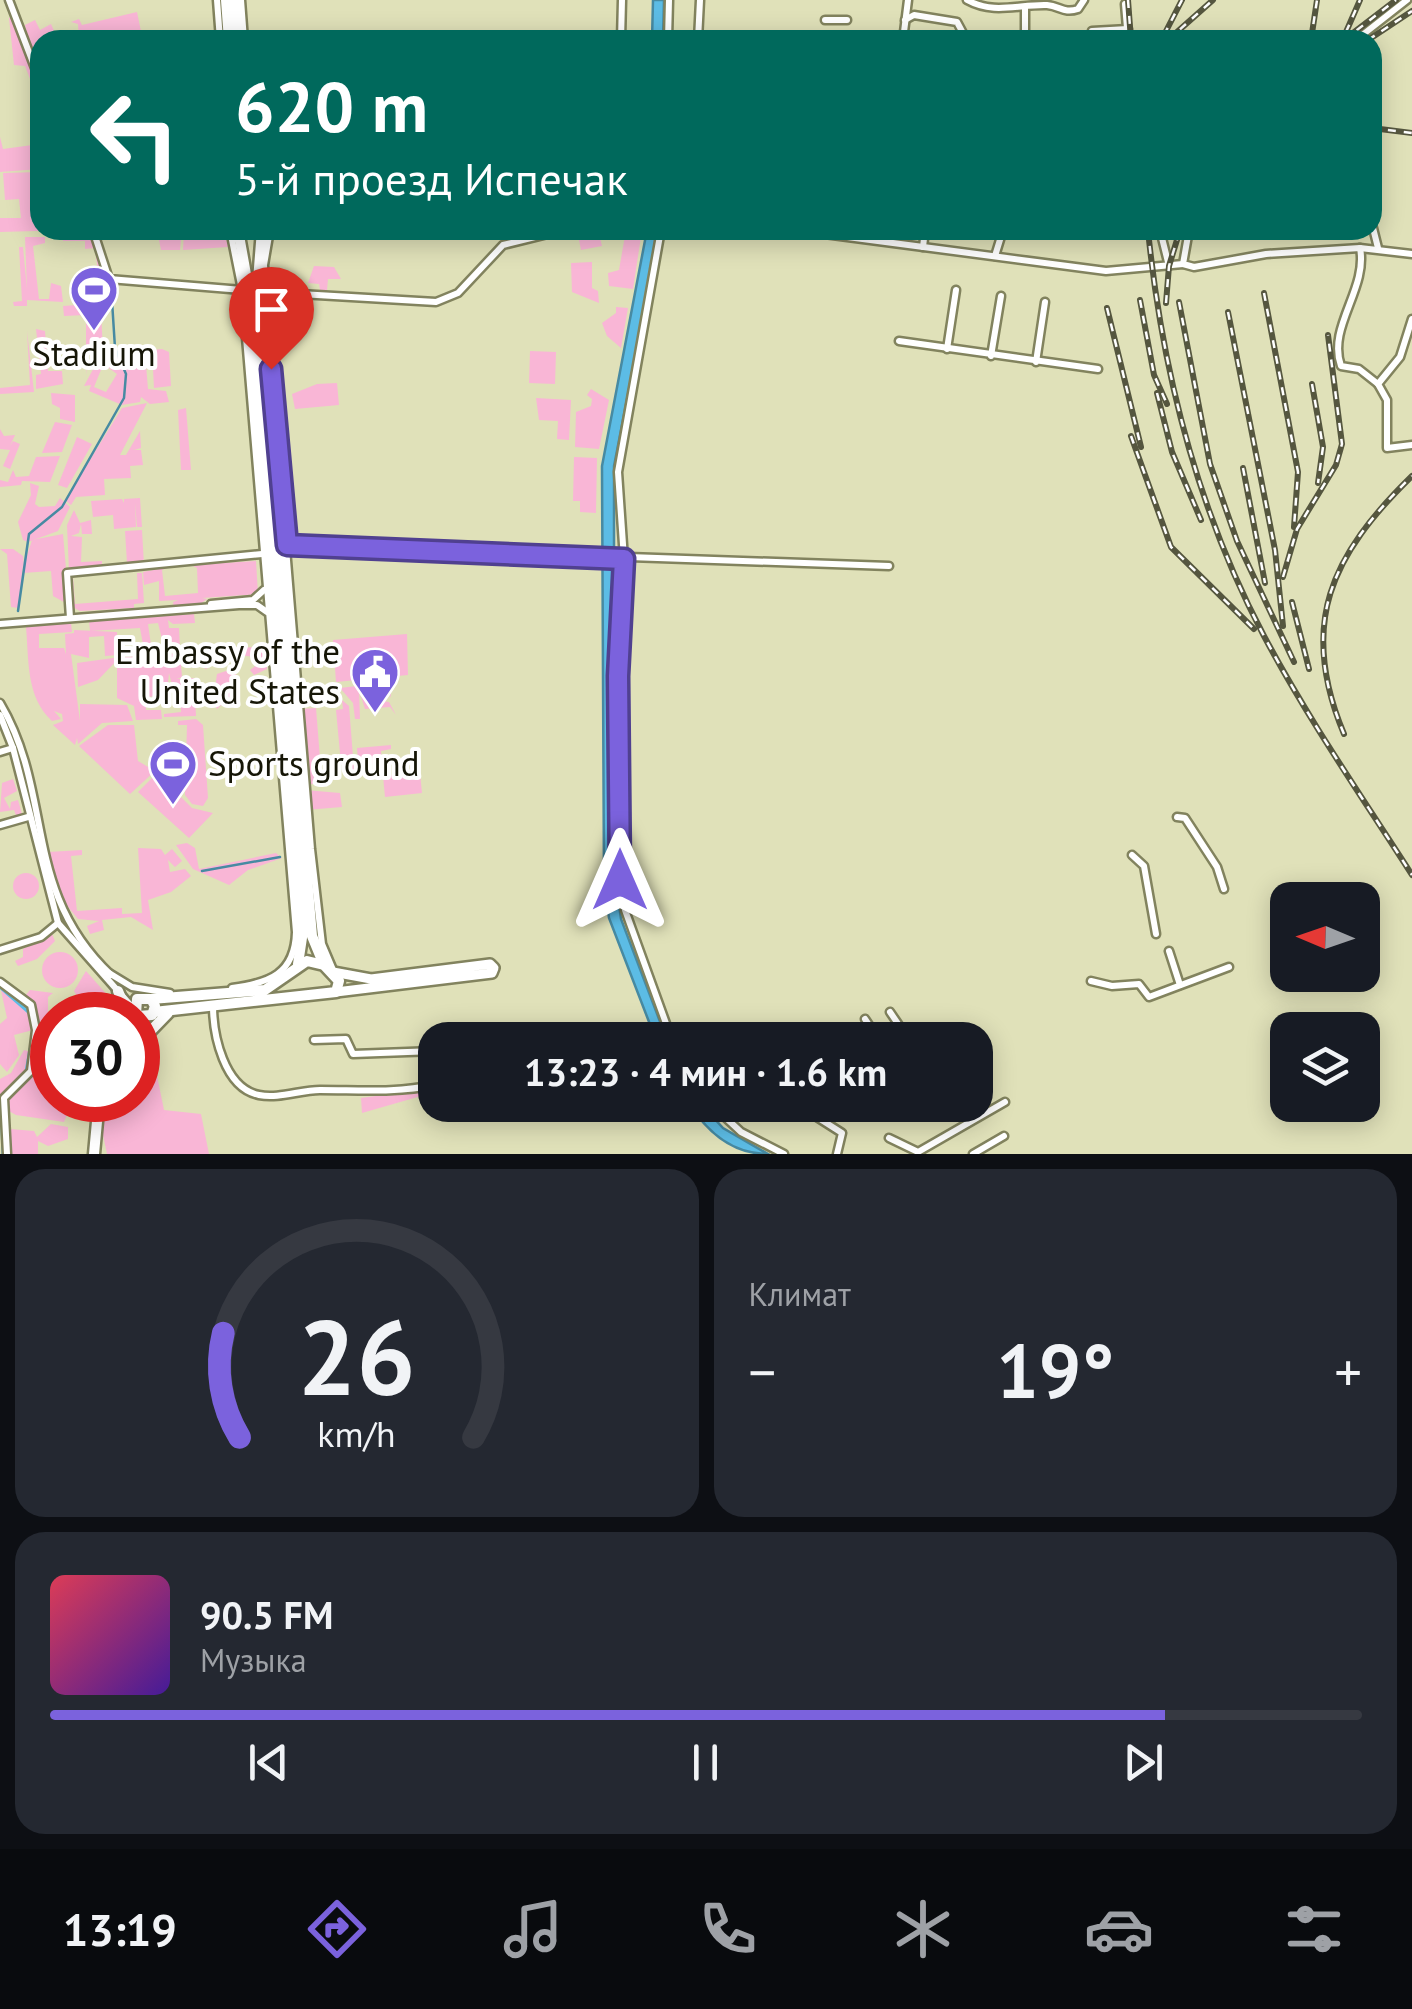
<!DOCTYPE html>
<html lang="ru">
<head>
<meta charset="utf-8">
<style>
  body { margin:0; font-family:"PT Sans",sans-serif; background:#242831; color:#f1f3f6; height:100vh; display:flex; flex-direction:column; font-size:38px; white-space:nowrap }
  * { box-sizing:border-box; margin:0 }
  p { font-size:32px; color:#9ea1a6 }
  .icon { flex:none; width:55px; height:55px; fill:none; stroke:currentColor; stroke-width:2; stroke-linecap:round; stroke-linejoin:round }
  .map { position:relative; height:1154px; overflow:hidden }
  .details { display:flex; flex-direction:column; gap:15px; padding:15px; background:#0d0f14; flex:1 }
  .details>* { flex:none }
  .hud { position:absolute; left:30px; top:30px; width:1352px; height:210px; border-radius:30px; box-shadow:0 5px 25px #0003; background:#00695c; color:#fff; overflow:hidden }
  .needle { width:65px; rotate:272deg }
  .buttons { position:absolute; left:1270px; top:882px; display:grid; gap:20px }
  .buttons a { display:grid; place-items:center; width:110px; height:110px; border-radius:20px; background:#171b24; box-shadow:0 5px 25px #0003; font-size:50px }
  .speed { position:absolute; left:30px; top:992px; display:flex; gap:20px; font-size:50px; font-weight:700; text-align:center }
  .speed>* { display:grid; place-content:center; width:130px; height:130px; border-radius:50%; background:#171b24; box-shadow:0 5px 25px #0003; line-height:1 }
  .speed .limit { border:15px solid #d22; background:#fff; color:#111 }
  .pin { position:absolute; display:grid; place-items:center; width:85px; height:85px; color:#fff; margin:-102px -42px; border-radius:50% 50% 50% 0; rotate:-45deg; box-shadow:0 0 10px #0007 }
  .pin .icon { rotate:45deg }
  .me { position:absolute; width:110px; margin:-55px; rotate:0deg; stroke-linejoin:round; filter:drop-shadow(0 0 8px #0008) }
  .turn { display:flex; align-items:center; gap:35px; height:210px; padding:0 40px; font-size:45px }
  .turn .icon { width:130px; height:130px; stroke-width:2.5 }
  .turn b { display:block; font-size:70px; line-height:85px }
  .big { font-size:75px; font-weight:800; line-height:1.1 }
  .details .widget { flex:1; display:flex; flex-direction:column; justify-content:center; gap:15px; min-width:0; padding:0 35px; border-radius:30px; background:#242831 }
  .details .dial { align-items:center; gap:0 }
  .dial svg { height:260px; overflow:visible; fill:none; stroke:#363941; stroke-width:7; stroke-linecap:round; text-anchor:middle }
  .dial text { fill:#f1f3f6; stroke:none }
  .song { display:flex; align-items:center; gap:30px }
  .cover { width:120px; height:120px; border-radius:15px; background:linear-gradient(135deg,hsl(350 70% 55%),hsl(260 70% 35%)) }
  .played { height:10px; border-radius:5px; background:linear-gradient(90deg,#7b62dd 85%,#363941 85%) }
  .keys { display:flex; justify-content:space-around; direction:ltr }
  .heat { display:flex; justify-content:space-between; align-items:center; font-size:55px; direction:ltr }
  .details .tiles { flex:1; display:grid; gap:15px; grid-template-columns:1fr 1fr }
  .widget:last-child { grid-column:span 2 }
  .trip { position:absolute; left:418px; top:1022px; width:575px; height:100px; border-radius:30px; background:#171b24; box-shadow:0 5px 25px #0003; font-weight:800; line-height:100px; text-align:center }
  .menu { display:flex; height:160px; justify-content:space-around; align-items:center; background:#090b0e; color:#9ea1a6 }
  .menu .icon { width:70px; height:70px }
  .menu .selected { color:#7b62dd }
  .menu b { font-size:45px; color:#f1f3f6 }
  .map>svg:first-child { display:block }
</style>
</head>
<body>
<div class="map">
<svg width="1412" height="1154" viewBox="0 0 1412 1154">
  <rect width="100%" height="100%" fill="#e0e1b9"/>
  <g fill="#f9b6d6">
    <polygon points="137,12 142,36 79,40 78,24 71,22 79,19 82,25"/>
    <polygon points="13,16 40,87 40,104 25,66 14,65 9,18"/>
    <polygon points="35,20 40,30 51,24 58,40 40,40 40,57 33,59 25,25"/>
    <polygon points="0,137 3,149 40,144 40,161 35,158 40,169 0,172"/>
    <polygon points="40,172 40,187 33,188 40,230 71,230 0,232 0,218 21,218 19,199 5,200 3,173"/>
    <polygon points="157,230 182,230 180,250 161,250"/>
    <polygon points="184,230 224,230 228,247 183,250"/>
    <polygon points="577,230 598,230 602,246 581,250"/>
    <polygon points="626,230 642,230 633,289 609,286 608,273 619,270"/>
    <polygon points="84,235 85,239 94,239 107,278 104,289 100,289 95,248 85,249 85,241 63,241 63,236"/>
    <polygon points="25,237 45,237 45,243 33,246 39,299 49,299 51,283 61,286 63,302 27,300 27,306 14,306 13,302 22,301 19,247 23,247 27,289"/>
    <polygon points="592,262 592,288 598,291 599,303 572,292 571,263"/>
    <polygon points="314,266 334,267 341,279 328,279 327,290 320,290 319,284 308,283"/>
    <polygon points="90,304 91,315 101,314 103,348 88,350 86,375 86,315 64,316 63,306"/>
    <polygon points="616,307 628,308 621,348 607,336 602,323 616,313"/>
    <polygon points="36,329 45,331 48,371 62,371 63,384 36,389 36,375 41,374"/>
    <polygon points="27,331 34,392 0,394 0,388 30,385"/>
    <polygon points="149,347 145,353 148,389 166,391 169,402 150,404 141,397 140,402 122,405 89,391 91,385 84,386 97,362 103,365 94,387 106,392 117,374 106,366 108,351 125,354"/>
    <polygon points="162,349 169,352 171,386 154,388 152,350"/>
    <polygon points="530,351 556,352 555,384 529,383"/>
    <polygon points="337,383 339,405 295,409 292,394 317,384"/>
    <polygon points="591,389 609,400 599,449 575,447 576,412 591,406 592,399 587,395"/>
    <polygon points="51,393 75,395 75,422 60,419 60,408 52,404"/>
    <polygon points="536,398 571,400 569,440 557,439 558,421 539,420"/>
    <polygon points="147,403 120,455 126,455 140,431 141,448 134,450 141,450 143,465 130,466 131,478 104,479 105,495 76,497 71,505 65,500 122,408"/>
    <polygon points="186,408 191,470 181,470 178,410"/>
    <polygon points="55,422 72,425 62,452 42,453"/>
    <polygon points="0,429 4,436 15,435 10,446 13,441 20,444 10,469 3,466 10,450 0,449"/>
    <polygon points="77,437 92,444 67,488 58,485"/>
    <polygon points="60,456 50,482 22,481 21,485 0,487 0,480 8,482 13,470 16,477 29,476 36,457"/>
    <polygon points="574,457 597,458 596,513 580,512 580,501 573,501"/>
    <polygon points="30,483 39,486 35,504 39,507 55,506 60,498 70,507 58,531 28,542 23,540 18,522 31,495"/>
    <polygon points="140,498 142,527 137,527 135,502 136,527 114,529 113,515 93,517 91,501 122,499 124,503 124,499"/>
    <polygon points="74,510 80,523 91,520 92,534 82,534 81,524 79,533 71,536 82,537 81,562 102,561 102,569 69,571 67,525"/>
    <polygon points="142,530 144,565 108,569 107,565 127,563 125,531"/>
    <polygon points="63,534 67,580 68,574 77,573 73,577 75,604 138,599 137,573 142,573 144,603 134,604 134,608 80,611 53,596 51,571 23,573 23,565 18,608 11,607 7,554 0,549 13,549 23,556 24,565 32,540"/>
    <polygon points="256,561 258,594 202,598 207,599 196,607 174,609 173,602 178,600 159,601 159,581 144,585 143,572 170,567 162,570 165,596 198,593 197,568 191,565"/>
    <polygon points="194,614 195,623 173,624 168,620 169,628 179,628 180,649 165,651 158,623 148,624 152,652 137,653 144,650 140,628 90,631 89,621"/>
    <path d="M 71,623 L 72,632 L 39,634 L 39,648 L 64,648 L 66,654 L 65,634 L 74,633 L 74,630 L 117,632 L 118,655 L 105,656 L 104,636 L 89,637 L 89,658 L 71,654 L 80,721 L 80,704 L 127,705 L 133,721 L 102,723 L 78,744 L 77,738 L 75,745 L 53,725 L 63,721 L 62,714 L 54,711 L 61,719 L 52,721 C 26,697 29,661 26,627 Z"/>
    <polygon points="407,634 408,675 336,682 333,640"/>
    <polygon points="255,647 266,655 267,669 254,675 250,670 258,664 257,657 236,655 236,648"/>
    <polygon points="224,648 229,653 206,669 199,665 198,652"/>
    <polygon points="180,653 182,677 177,679 194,678 196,716 164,717 164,714 181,712 180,685 172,685 169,673 168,683 161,684 161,696 145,697 146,710 161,710 162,719 136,720 134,706 117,698 117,668 146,663 127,665 125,657"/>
    <polygon points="120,657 98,680 78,687 77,663"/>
    <polygon points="235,668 238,689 217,709 213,702 217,674"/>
    <polygon points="390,682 391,698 387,686 371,688 372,700 389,702 396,715 390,707 365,709 359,690 360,719 355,719 353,703 340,688"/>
    <polygon points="342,700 349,706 354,769 351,773 341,764 336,710 343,709"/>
    <polygon points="316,708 322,783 304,785 299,709"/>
    <polygon points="196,719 203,725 208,798 203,806 192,804 185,795 187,725 178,725 178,721"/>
    <polygon points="108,725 134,725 138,761 155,771 130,794 79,746"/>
    <polygon points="391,745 391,749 381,751 382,763 361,765 362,772 374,772 374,776 359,775 357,748"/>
    <polygon points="157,773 192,808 213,813 189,838 138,792"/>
    <polygon points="420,773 422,793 385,797 383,776"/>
    <polygon points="13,779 17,791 4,798 10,809 11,802 18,800 22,814 17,818 14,810 0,812 2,783"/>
    <polygon points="305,790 340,793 342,807 306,810"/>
    <polygon points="187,843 195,848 199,869 276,853 282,858 248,870 229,885 193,869 176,845"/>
    <polygon points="138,848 161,849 165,855 172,849 182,861 175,867 168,860 170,872 185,869 191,876 171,892 148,900 153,930 131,917 102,920 104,930 90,934 87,926 99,921 78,919 60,897 48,852 82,850 82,855 71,856 77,911 122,908 122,914 142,913"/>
    <circle cx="26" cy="886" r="13"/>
    <polygon points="52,934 55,941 37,959 18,966 15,961 23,957 23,949"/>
    <circle cx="60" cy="970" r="18"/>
    <polygon points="86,971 109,997 104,1004 92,1001 83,1006 74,991"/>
    <path d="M 0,986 C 18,1000 31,1006 33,1030 L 14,1035 L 19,1055 L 7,1072 L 0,1064 L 0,1024 L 7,1018 Z"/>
    <polygon points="30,990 53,993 48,997 48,1021 36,1021 34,1006 25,996"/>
    <polygon points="48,1049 52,1053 52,1088 34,1068 40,1050"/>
    <polygon points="24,1050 31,1052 27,1071 0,1099 0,1079 11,1073"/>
    <polygon points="153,1056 164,1110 201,1114 209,1154 107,1154 102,1130 107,1103 138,1100 138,1068"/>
    <polygon points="32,1075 52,1091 52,1100 73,1100 64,1122 16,1115 7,1110 7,1094"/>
    <polygon points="435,1088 435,1092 362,1113 361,1098"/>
    <polygon points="51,1124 68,1127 68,1139 48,1146 38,1141 38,1154 9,1154 5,1149 10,1143 10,1129 34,1131 37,1137"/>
  </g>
  <g fill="#5cbce5" stroke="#478aa2" stroke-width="2.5">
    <polygon points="653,0 664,0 663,40 652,40"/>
    <polygon points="647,230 656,230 654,260 614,466 614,868 621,919 667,1040 656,1040 609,918 604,882 602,466"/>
    <path d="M 690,1105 L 702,1105 L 723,1128 L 768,1154 C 733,1154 709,1134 690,1105 Z"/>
  </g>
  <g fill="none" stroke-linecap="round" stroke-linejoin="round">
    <g stroke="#478aa2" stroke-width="2.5">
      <polyline points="18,611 29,534 62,507 124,398 126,374 115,348 111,285"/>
      <polyline points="202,871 280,857"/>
    </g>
    <g stroke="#5cbce5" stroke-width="5">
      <polyline points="0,986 31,1013"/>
      <polyline points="27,1072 31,1049"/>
      <polyline points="0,1100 22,1076"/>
      <polyline points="3,1128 4,1154"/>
    </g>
    <g stroke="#82835e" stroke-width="11">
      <g id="minor">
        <polyline points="9,0 40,81"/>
        <polyline points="217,0 220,40"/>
        <polyline points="241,0 244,40"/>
        <path d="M 967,0 C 994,15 1019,4 1047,5 C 1060,6 1064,14 1078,9 L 1084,0"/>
        <polyline points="1125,4 1128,40"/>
        <polyline points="1025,8 1025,40"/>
        <polyline points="825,20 847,20"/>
        <polyline points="905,20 914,15 957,22 964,35 996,39"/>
        <polyline points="1092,31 1128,29"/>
        <polyline points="621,40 622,0"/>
        <polyline points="668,40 669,0"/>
        <polyline points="698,40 700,0"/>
        <polyline points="903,40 908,0"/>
        <polyline points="1356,40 1407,0"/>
        <polyline points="1372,224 1378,248"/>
        <polyline points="93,230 109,279 242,290"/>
        <path d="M 230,230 L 242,290 L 296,932 C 295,974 269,983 232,988"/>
        <polyline points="270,230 264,265 268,332 311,849 322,944 333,970"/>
        <polyline points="661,230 618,472 624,559 618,676 619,880 625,910 672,1040"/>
        <polyline points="794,230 1106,271 1183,264"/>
        <polyline points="1160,230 1169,266"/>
        <polyline points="1189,230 1183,264 1194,267 1266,254 1360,248 1412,254"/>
        <polyline points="923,247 925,230"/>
        <path d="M 1360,248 C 1368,289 1327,327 1341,366 L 1359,369 L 1378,384"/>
        <polyline points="995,256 1003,230"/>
        <polyline points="266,292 436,302 458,293 503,245 564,230"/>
        <polyline points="1412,319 1400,357 1378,384 1387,400 1387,448 1412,445"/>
        <polyline points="899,341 1098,369"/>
        <polyline points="947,349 956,290"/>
        <polyline points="991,356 1001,296"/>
        <polyline points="1036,362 1045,302"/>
        <polyline points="287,545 889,566"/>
        <polyline points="211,604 253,600 264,590"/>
        <polyline points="70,618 67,573 262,554"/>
        <polyline points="0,624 239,605 257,605 267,612"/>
        <path d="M 0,703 C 55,796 21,890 111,975"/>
        <polyline points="0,715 13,748 58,923 133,1008"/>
        <polyline points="0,752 13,748"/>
        <polyline points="1177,817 1185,818 1217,867 1224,889"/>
        <polyline points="0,825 28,817"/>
        <polyline points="1132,855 1144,866 1156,934"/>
        <polyline points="0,950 41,937 58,923"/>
        <polyline points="1169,951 1180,985"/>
        <polyline points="109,973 132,987 170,993"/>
        <polyline points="1091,981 1112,986 1139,984 1149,997 1229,967"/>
        <polyline points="0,982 31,1005 36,1030 31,1071 4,1098 7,1154"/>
        <path d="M 213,1005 C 213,1035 224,1088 259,1095 C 279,1099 300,1090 320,1090 C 361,1090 395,1093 435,1085"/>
        <polyline points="890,1012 909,1040"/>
        <polyline points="865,1019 879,1040"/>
        <polyline points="823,1039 824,1040"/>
        <polyline points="314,1040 346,1039 353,1054 435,1051"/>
        <polyline points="712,1105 741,1132 784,1154"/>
        <polyline points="798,1105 842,1133 837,1154"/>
        <polyline points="821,1119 848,1105"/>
        <polyline points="889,1138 918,1152 1005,1102"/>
        <polyline points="973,1154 1004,1136"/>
      </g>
    </g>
    <g stroke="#82835e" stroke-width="14">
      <polyline id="major" points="333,972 371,979 490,964 494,968 492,973 336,992"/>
    </g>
    <g stroke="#82835e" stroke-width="15">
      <g id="highway">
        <polyline points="226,0 229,40"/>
        <polyline points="235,0 238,40"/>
        <polyline points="238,230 249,291 303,931 298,964"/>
        <polyline points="262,230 257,293 312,936 324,965"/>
        <polyline points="118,991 128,1015"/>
        <polyline points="151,999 265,990 307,961 324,965 339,981 336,992 154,1012"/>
        <polyline points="136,1015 137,999 151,999 155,1006 152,1015 138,1016"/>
        <polyline points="138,1044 168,1013"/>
        <polyline points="94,1154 99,1100"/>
      </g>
    </g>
    <use href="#minor" stroke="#fff" stroke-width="6"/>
    <use href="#major" stroke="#fff" stroke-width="9"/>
    <use href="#highway" stroke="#fff" stroke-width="10"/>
    <g stroke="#55563f" stroke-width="6">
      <g id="rail">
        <polyline points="1128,0 1131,40"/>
        <polyline points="1346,32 1360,0"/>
        <polyline points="1164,35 1182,0"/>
        <polyline points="1168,40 1213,0"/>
        <polyline points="1311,40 1317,0"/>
        <polyline points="1344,40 1396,0"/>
        <polyline points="1368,40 1412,11"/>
        <polyline points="1372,128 1412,133"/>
        <path d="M 1148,230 C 1162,371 1198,511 1264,636 C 1308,719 1362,797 1412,875"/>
        <polyline points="1264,293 1298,472 1294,527"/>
        <polyline points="1140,300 1154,375 1167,404"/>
        <polyline points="1179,302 1210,464 1237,541 1294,662"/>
        <polyline points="1166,303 1169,266 1180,230"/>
        <polyline points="1107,308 1141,447"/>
        <polyline points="1228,312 1275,550 1283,626"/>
        <polyline points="1312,384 1323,447 1318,483"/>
        <polyline points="1157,393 1172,452 1201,520"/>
        <polyline points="1131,436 1171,547 1254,629"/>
        <polyline points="1243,468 1265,583"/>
        <polyline points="1283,577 1297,529 1336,465 1342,444 1328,335"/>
        <polyline points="1292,602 1309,669"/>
        <path d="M 1344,734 C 1298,624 1331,555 1412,476"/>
      </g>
    </g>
    <use href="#rail" stroke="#fff" stroke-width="2.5" stroke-dasharray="8" stroke-linecap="butt"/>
  </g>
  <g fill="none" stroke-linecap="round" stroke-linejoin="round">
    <g stroke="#504090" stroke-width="25">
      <polyline id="route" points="271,369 287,545 624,559 618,676 620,880"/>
    </g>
    <use href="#route" stroke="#7b62dd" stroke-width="18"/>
  </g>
  <defs>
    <g id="stadium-pin" transform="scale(2.5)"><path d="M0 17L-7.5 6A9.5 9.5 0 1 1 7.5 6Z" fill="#7b62dd" stroke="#fff"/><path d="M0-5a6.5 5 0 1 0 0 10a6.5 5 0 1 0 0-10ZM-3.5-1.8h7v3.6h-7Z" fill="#fff"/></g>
    <g id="civic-pin" transform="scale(2.5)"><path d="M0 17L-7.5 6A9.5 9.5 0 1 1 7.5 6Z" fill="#7b62dd" stroke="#fff"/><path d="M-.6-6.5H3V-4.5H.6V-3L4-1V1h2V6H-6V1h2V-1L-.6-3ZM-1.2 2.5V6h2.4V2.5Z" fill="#fff"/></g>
  </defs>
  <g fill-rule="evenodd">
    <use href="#stadium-pin" x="94" y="290"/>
    <use href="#civic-pin" x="375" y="672"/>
    <use href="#stadium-pin" x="173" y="764"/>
  </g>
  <g text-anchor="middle" stroke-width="8" stroke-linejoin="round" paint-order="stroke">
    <g font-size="35" fill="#161607" stroke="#fff">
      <text x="94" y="366">Stadium</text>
      <text x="340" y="664" text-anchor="end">Embassy of the<tspan x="340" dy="40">United States</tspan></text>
      <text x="208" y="776" text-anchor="start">Sports ground</text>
    </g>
  </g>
</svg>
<div class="buttons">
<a><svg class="needle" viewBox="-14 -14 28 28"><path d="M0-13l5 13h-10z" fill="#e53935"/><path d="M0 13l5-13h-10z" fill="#9ea1a6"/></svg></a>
<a><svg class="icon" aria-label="layers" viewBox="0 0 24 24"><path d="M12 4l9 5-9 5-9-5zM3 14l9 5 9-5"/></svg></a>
</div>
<div class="speed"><div class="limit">30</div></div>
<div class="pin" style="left:271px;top:369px;background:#d93025"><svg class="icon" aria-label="arrive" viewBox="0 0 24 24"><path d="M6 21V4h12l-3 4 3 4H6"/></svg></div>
<svg class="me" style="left:620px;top:880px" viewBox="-20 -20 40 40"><path d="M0-17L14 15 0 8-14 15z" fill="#7b62dd" stroke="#fff" stroke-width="4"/></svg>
<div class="trip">13:23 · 4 мин · 1.6 km</div>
<div class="hud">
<div class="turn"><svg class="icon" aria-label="left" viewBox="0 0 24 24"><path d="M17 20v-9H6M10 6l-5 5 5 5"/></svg><div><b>620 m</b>5-й проезд Испечак</div></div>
</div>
</div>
<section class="details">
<div class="tiles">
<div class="widget dial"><svg viewBox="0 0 100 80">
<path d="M14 69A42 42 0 1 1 86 69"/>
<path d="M14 69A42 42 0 0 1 9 37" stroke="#7b62dd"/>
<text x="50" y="56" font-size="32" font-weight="700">26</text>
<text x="50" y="72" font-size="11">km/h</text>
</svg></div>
<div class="widget"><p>Климат</p>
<div class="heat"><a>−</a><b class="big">19°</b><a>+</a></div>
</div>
<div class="widget">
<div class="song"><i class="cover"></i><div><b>90.5 FM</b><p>Музыка</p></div></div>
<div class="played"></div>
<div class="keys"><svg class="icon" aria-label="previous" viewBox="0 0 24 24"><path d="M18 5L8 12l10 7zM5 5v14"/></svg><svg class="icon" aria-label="pause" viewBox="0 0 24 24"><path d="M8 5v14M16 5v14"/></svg><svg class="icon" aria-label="next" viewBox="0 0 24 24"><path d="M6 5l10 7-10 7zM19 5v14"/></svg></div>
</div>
</div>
</section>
<nav class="menu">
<b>13:19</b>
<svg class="icon selected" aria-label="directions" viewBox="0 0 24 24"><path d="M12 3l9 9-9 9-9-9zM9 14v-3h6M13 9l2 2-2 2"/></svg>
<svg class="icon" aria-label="music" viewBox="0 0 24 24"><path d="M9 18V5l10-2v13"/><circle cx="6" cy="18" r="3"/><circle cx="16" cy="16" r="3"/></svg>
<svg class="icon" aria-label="phone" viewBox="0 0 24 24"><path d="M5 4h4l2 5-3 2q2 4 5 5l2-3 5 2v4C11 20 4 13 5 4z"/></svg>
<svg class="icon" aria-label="climate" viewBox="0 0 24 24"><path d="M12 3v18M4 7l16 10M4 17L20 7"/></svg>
<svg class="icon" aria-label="car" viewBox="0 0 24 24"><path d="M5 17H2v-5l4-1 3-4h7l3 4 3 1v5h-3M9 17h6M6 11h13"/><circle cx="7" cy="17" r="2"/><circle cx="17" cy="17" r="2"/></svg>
<svg class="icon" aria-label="filters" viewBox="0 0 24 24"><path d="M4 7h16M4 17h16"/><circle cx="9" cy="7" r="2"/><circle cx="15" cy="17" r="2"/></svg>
</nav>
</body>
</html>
